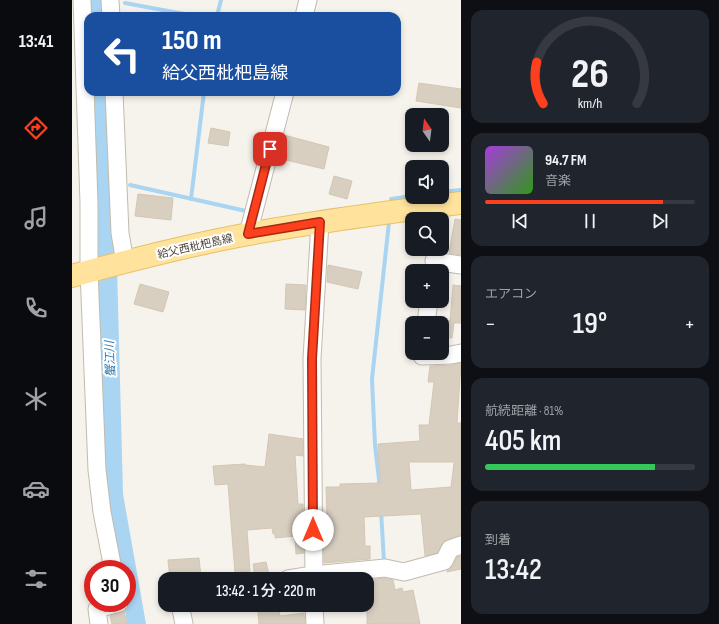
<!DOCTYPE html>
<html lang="ja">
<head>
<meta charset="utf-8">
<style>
  body { margin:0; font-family:"Sofia Sans Condensed","Noto Sans JP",sans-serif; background:#20242c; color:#f1f3f6; height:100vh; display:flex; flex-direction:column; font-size:15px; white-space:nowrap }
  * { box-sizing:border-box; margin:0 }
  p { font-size:13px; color:#9ea1a6 }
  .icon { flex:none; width:22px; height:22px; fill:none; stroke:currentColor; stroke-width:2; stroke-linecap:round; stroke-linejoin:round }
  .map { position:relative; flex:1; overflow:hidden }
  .side { display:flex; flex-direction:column; gap:10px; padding:10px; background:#0d0f14; width:258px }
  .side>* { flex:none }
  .hud { position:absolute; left:12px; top:12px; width:317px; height:84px; border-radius:12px; box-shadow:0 2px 6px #0003; background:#1a4fa0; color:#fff; overflow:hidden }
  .needle { width:26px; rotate:346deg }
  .controls { position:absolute; left:333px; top:108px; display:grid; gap:8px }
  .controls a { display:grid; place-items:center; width:44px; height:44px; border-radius:8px; background:#171b24; box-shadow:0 2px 6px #0003; font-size:20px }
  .speed { position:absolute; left:12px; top:560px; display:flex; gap:8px; font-size:20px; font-weight:700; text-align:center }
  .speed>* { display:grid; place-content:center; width:52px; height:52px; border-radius:50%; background:#171b24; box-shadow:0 2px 6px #0003; line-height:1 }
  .speed .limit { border:6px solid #d22; background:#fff; color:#111 }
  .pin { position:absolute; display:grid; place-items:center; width:34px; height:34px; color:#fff; margin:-17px; border-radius:8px; box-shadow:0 2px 6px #0006 }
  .me { position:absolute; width:44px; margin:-22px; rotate:0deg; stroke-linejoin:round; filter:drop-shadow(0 0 3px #0008) }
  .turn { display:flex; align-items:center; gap:14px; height:84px; padding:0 12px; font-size:18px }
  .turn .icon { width:52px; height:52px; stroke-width:2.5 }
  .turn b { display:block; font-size:28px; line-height:34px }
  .big { font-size:30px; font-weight:600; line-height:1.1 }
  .side .tile { flex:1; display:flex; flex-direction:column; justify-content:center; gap:6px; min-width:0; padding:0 14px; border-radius:12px; background:#20242c }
  .side .dial { align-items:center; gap:0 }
  .dial svg { height:104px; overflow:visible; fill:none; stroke:#363941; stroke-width:7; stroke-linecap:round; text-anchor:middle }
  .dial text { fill:#f1f3f6; stroke:none }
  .song { display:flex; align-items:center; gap:12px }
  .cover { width:48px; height:48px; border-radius:6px; background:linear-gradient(135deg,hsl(280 70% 55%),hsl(110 70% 35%)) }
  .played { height:4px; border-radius:2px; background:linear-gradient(90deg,#fc3f1d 85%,#363941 85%) }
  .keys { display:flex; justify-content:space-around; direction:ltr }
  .heat { display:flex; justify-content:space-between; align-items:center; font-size:22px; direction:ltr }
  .charge { height:6px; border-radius:3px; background:linear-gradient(90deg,#34c759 81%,#363941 0) }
  .trip { position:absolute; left:86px; top:572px; width:216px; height:40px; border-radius:12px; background:#171b24; box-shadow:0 2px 6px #0003; font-weight:600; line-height:40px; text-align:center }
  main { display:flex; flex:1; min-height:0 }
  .tabs { display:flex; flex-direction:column; width:72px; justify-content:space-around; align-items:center; background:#090b0e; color:#9ea1a6 }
  .tabs .icon { width:28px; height:28px }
  .tabs .on { color:#fc3f1d }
  .tabs b { font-size:18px; color:#f1f3f6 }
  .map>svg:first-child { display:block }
</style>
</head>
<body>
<main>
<nav class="tabs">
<b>13:41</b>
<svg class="icon on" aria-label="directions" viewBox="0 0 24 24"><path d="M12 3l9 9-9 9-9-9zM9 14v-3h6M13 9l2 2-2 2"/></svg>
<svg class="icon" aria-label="music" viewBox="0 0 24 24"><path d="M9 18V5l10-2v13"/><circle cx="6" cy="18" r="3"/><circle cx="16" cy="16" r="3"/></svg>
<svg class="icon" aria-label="phone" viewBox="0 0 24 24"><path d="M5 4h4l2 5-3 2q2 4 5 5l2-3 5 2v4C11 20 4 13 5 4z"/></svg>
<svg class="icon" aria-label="climate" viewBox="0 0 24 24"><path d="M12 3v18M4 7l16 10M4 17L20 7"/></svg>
<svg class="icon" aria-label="car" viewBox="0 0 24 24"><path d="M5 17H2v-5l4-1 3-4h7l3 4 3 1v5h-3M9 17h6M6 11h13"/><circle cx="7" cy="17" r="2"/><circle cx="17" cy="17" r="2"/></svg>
<svg class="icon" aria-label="filters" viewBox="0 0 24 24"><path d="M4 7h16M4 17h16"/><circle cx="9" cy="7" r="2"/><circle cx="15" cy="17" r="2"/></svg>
</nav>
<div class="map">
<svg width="389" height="624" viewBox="0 0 389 624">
  <rect width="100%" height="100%" fill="#f6f3ec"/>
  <g fill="#a9d4f2">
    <rect x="17" y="0" width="16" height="16"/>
    <polygon points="20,92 36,92 45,267 51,494 74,624 55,624 52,603 55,603 55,569 46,569 32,468"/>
  </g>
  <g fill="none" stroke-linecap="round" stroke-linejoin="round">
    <g stroke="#a9d4f2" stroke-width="4">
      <polyline points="53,3 123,16"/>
      <polyline points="145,16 149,0"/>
      <polyline points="58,185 174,211"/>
      <polyline points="370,192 388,190"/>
      <polyline points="119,199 132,92"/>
      <polyline points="319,199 340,196"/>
      <polyline points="308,488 303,445 300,379 317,222"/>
      <polyline points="309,511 312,561 309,562"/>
      <polyline points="206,575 214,574"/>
      <polyline points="185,579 193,578"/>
    </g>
  </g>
  <g fill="#d8cfc1" stroke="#d3c7b4">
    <polygon points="347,83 389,89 389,108 344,101"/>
    <polygon points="139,128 158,132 156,146 136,143"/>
    <polygon points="212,135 257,147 252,169 214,160 216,151 209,149"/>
    <polygon points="262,176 280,181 275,199 257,194"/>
    <polygon points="66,194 101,198 99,220 63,216"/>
    <polygon points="383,219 389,220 389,255 377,253"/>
    <polygon points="256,265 290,272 286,289 255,282"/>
    <polygon points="68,284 97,292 91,312 62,304"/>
    <polygon points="214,284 234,285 233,310 213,309"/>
    <polygon points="381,285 389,286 389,323 382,323 380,338 370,337 370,320 378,321"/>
    <polygon points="389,363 385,423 389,423 389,462 337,462 339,490 379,487 382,463 389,463 389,535 375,540 369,545 365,553 353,556 349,514 292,517 293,546 298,546 298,559 252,563 251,515 255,515 254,487 268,487 268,484 308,483 306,444 348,441 347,425 357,425 362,382 356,382 358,366 379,365"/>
    <polygon points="197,434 231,439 231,456 223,455 226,504 231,504 232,553 224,554 223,536 203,538 203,534 201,534 200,528 175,530 178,571 163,573 156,484 143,485 141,466 173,464 173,465 193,467"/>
    <polygon points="389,556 389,569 375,572 375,571 381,566 385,557"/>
    <polygon points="127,558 129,577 98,579 96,560"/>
    <polygon points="194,562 197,575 183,578 181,564"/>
    <polygon points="312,578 321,580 323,590 330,588 331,592 341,590 348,624 295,624 295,580"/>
    <polygon points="207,609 208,616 232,613 233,624 187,624 186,611"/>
    <polygon points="52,611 55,624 40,624 38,616"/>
  </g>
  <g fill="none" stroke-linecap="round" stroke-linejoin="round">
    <g stroke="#c2bbae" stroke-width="19">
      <g id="minor">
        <polyline points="10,0 17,203 17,271 25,470 30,512 41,569"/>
        <polyline points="38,0 39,16"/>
        <polyline points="232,16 236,0"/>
        <polyline points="42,92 48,233 53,262"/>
        <polyline points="176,234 213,92"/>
        <polyline points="362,261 389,265"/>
        <polyline points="354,323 357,301"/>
        <polyline points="350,356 379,355 389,353"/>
        <polyline points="216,579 241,575 313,568 332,572 372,561 378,549 389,545"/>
        <polyline points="242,579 240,359 248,222"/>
        <polyline points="242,605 243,624"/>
        <polyline points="27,624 25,609 47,603"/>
        <polyline points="112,624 109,609 113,605"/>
      </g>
    </g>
    <g stroke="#e6c16a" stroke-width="24">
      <path id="major" d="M 0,276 C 58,260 117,245 177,234 C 247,221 318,212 389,203"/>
    </g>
    <use href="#minor" stroke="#fff" stroke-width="17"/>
    <use href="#major" stroke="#ffe39c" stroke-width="22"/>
  </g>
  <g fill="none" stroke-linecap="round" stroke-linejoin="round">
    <g stroke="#a42913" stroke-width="10">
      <polyline id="route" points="198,149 176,234 248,222 240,359 241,530"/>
    </g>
    <use href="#route" stroke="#fc3f1d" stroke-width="7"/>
  </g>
  <g text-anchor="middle" stroke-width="4" stroke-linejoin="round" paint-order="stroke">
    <g font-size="11" fill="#4b4439" stroke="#fff">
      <text transform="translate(123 246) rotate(-13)" y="4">給父西枇杷島線</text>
    </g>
    <g font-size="12" font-style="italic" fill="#2e7ab2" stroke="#fff">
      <text transform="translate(38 359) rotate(-92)" y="4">蟹江川</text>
    </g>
  </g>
</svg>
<div class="controls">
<a><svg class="needle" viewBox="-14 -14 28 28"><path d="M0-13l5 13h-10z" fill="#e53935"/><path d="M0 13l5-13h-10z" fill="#9ea1a6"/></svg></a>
<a><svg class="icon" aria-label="sound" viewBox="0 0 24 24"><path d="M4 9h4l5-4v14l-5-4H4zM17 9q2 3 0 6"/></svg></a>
<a><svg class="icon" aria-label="search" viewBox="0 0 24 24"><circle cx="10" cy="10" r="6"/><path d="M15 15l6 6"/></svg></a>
<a>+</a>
<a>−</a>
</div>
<div class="speed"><div class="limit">30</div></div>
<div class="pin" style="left:198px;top:149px;background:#d93025"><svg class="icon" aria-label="arrive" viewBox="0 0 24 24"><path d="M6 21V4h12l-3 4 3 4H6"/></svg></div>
<svg class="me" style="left:241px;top:530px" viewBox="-20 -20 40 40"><circle r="19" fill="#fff"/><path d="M0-13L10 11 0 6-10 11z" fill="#fc3f1d"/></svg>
<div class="trip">13:42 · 1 分 · 220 m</div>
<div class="hud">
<div class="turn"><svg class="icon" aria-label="left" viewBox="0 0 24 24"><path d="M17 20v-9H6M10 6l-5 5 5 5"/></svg><div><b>150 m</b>給父西枇杷島線</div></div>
</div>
</div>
<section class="side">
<div class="tile dial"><svg viewBox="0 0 100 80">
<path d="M14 69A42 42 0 1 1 86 69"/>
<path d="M14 69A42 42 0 0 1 9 37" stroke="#fc3f1d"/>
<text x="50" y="56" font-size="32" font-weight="700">26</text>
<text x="50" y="72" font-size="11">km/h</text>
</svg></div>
<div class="tile">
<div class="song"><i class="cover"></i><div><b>94.7 FM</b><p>音楽</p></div></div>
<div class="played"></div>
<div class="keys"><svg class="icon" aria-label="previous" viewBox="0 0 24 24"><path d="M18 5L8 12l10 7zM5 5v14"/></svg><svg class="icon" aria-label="pause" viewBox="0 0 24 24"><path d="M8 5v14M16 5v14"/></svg><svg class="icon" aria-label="next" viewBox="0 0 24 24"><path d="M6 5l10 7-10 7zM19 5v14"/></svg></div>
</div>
<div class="tile"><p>エアコン</p>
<div class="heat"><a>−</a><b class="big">19°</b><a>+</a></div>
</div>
<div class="tile"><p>航続距離 · 81%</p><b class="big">405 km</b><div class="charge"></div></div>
<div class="tile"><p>到着</p><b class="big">13:42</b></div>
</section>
</main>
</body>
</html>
